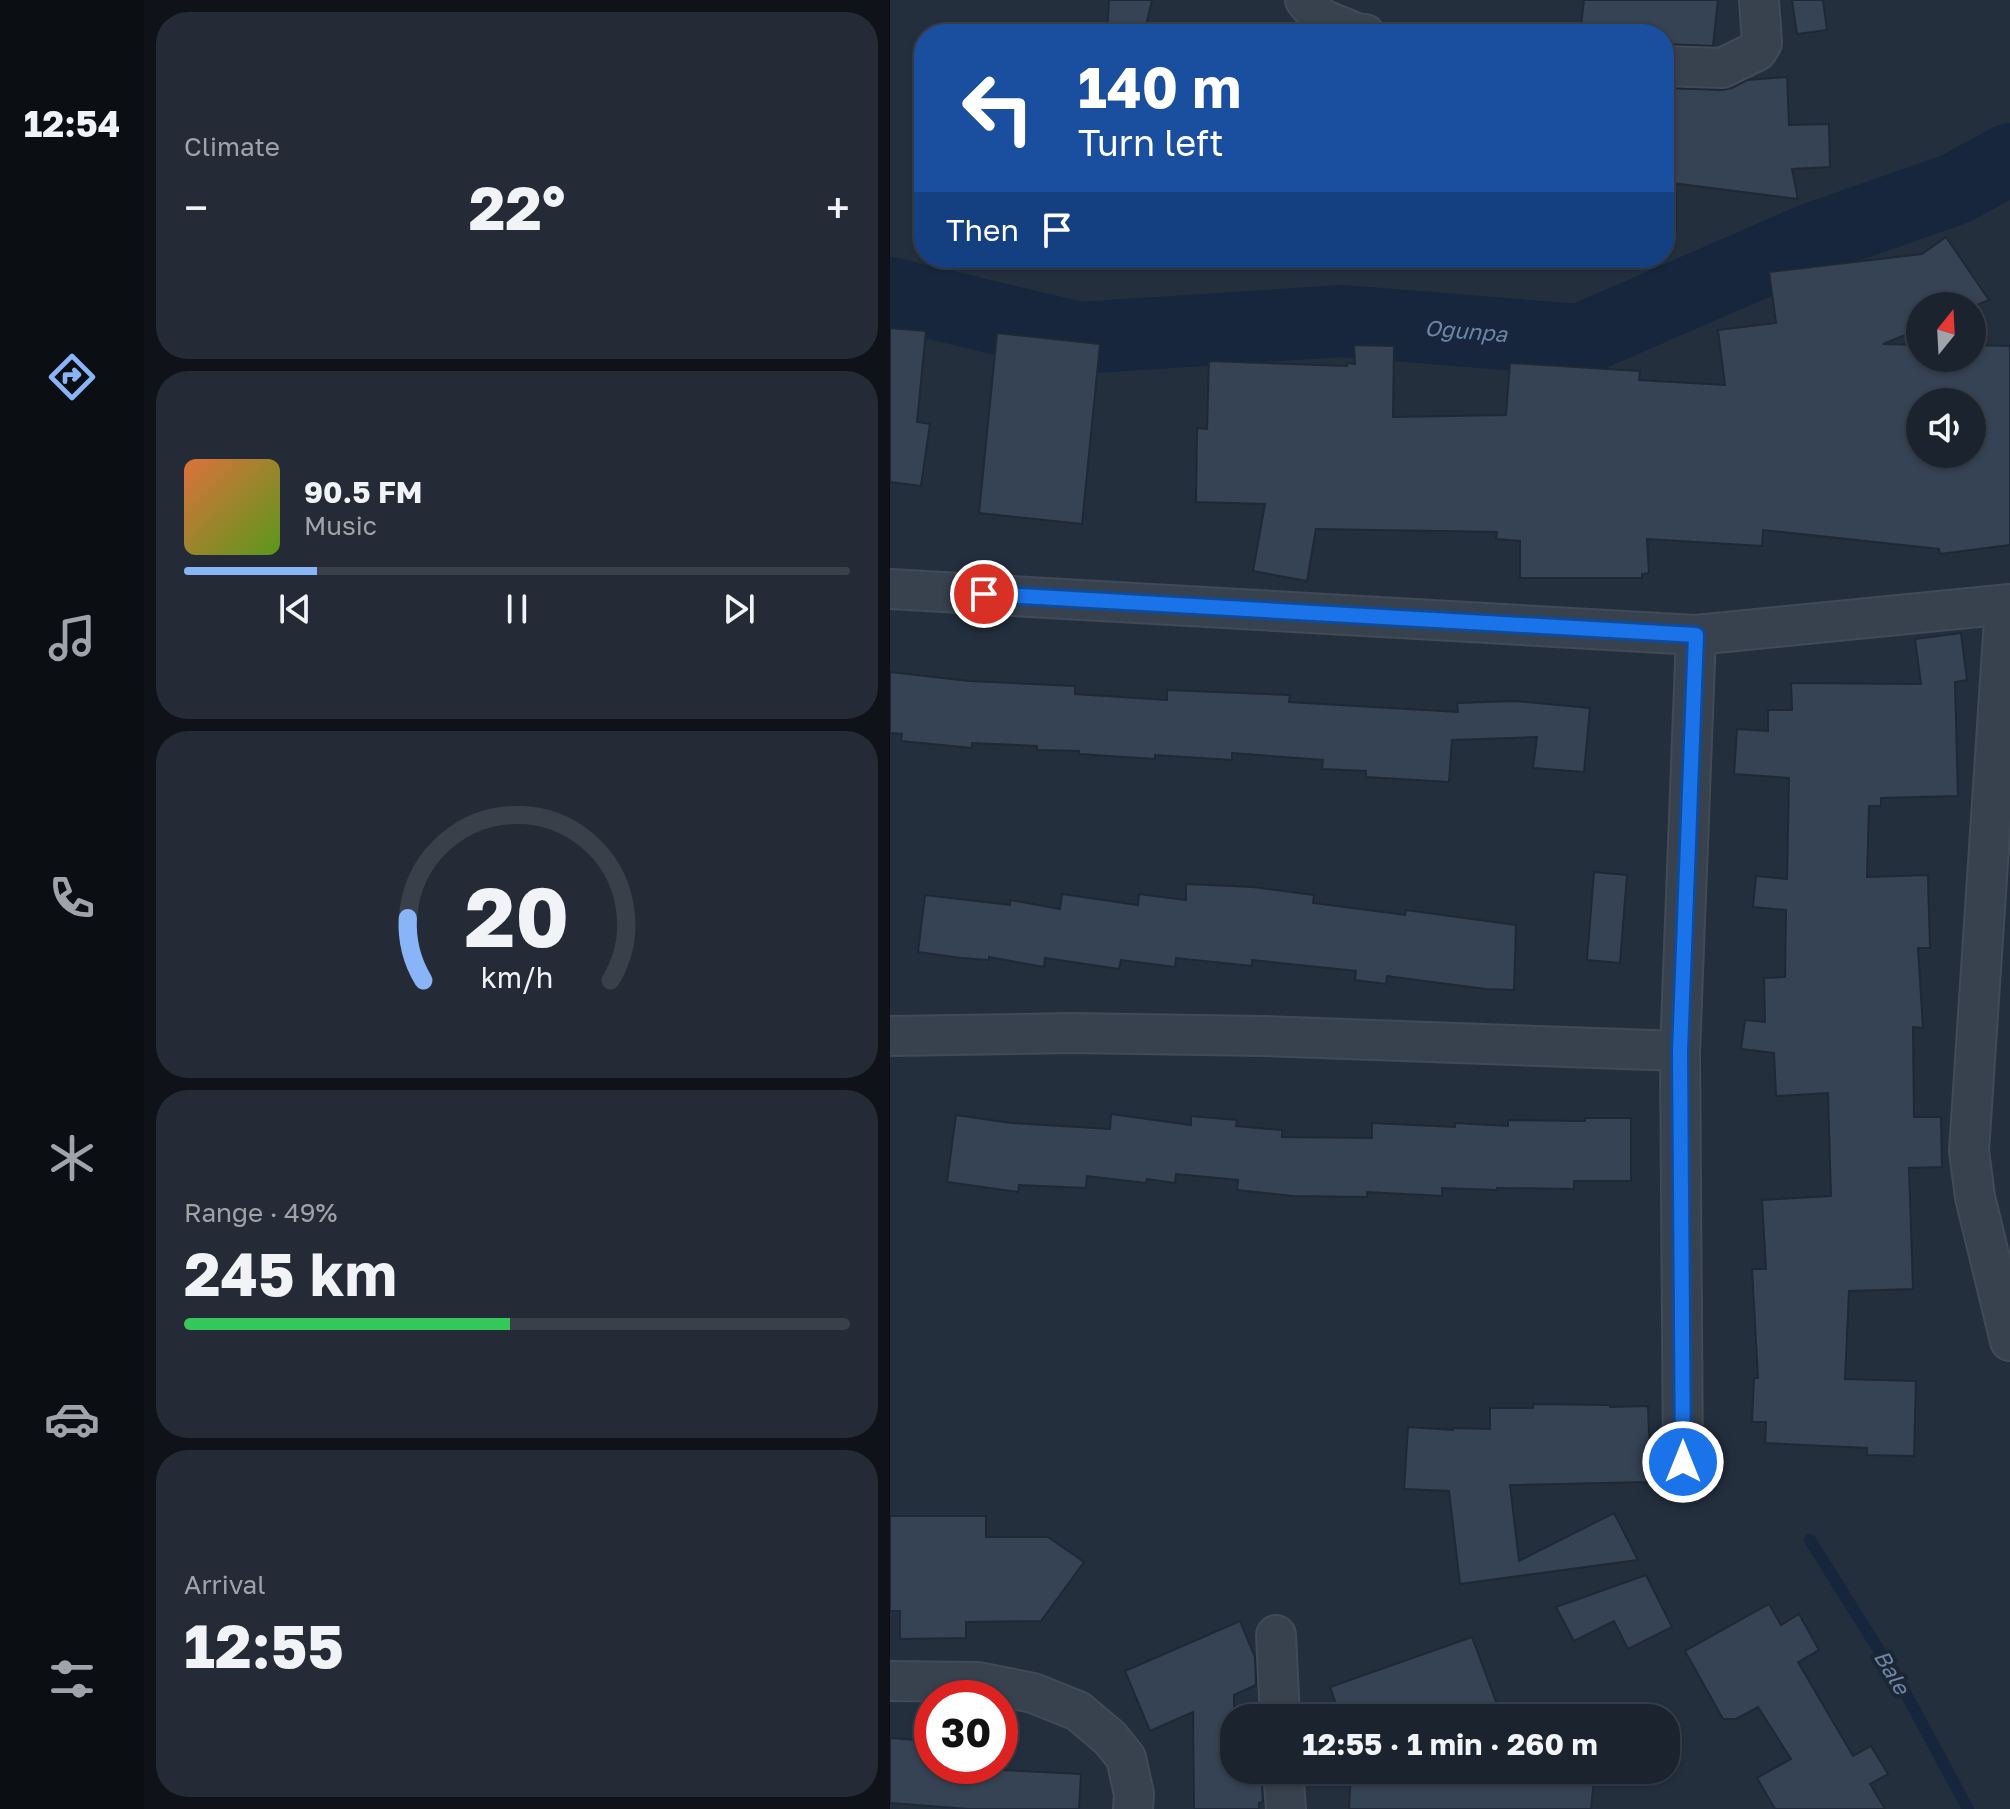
<!DOCTYPE html>
<html lang="en">
<head>
<meta charset="utf-8">
<style>
  body { margin:0; font-family:"Golos Text",sans-serif; background:#242b36; color:#f1f3f6; height:100vh; display:flex; flex-direction:column; font-size:30px; white-space:nowrap }
  * { box-sizing:border-box; margin:0 }
  p { font-size:26px; color:#a0a4aa }
  .icon { flex:none; width:44px; height:44px; fill:none; stroke:currentColor; stroke-width:2; stroke-linecap:round; stroke-linejoin:round }
  .map { position:relative; flex:1; overflow:hidden }
  .panel { display:flex; flex-direction:column; gap:12px; padding:12px; background:#0f1319; width:746px }
  .panel>* { flex:none }
  .banner { position:absolute; left:24px; top:24px; width:760px; height:244px; border-radius:32px; box-shadow:0 2px 6px #0004,0 0 0 2px #39404a; background:#1a4fa0; color:#fff; overflow:hidden }
  .needle { width:52px; rotate:18deg }
  .fabs { position:absolute; left:1016px; top:292px; display:grid; gap:16px }
  .fabs a { display:grid; place-items:center; width:80px; height:80px; border-radius:50%; background:#1b232e; box-shadow:0 2px 6px #0004,0 0 0 2px #39404a; font-size:40px }
  .speed { position:absolute; left:24px; top:1680px; display:flex; gap:16px; font-size:40px; font-weight:700; text-align:center }
  .speed>* { display:grid; place-content:center; width:104px; height:104px; border-radius:50%; background:#1b232e; box-shadow:0 2px 6px #0004,0 0 0 2px #39404a; line-height:1 }
  .speed .limit { border:12px solid #d22; background:#fff; color:#111 }
  .pin { position:absolute; display:grid; place-items:center; width:68px; height:68px; color:#fff; margin:-34px; border:4px solid #fff; border-radius:50%; box-shadow:0 2px 8px #0007 }
  .me { position:absolute; width:88px; margin:-44px; rotate:0deg; stroke-linejoin:round; filter:drop-shadow(0 0 6px #0008) }
  .turn { display:flex; align-items:center; gap:28px; height:168px; padding:0 32px; font-size:36px }
  .turn .icon { width:104px; height:104px; stroke-width:2.5 }
  .turn b { display:block; font-size:56px; line-height:68px }
  .then { display:flex; align-items:center; height:76px; padding:0 32px; background:#0003; gap:16px; font-size:30px }
  .big { font-size:60px; font-weight:700; line-height:1.1 }
  .panel .widget { flex:1; display:flex; flex-direction:column; justify-content:center; gap:12px; min-width:0; padding:0 28px; border-radius:32px; background:#242b36 }
  .panel .dial { align-items:center; gap:0 }
  .dial svg { height:208px; overflow:visible; fill:none; stroke:#39404a; stroke-width:7; stroke-linecap:round; text-anchor:middle }
  .dial text { fill:#f1f3f6; stroke:none }
  .song { display:flex; align-items:center; gap:24px }
  .cover { width:96px; height:96px; border-radius:12px; background:linear-gradient(135deg,hsl(20 70% 55%),hsl(90 70% 35%)) }
  .played { height:8px; border-radius:4px; background:linear-gradient(90deg,#8ab4f8 20%,#39404a 20%) }
  .keys { display:flex; justify-content:space-around; direction:ltr }
  .heat { display:flex; justify-content:space-between; align-items:center; font-size:44px; direction:ltr }
  .charge { height:12px; border-radius:6px; background:linear-gradient(90deg,#34c759 49%,#39404a 0) }
  .trip { position:absolute; left:330px; top:1704px; width:460px; height:80px; border-radius:32px; background:#1b232e; box-shadow:0 2px 6px #0004,0 0 0 2px #39404a; font-weight:700; line-height:80px; text-align:center }
  main { display:flex; flex:1; min-height:0 }
  .tabs { display:flex; flex-direction:column; width:144px; justify-content:space-around; align-items:center; background:#0b0e12; color:#a0a4aa }
  .tabs .icon { width:56px; height:56px }
  .tabs .active { color:#8ab4f8 }
  .tabs b { font-size:36px; color:#f1f3f6 }
  .map>svg:first-child { display:block }
</style>
</head>
<body>
<main>
<nav class="tabs">
<b>12:54</b>
<svg class="icon active" aria-label="directions" viewBox="0 0 24 24"><path d="M12 3l9 9-9 9-9-9zM9 14v-3h6M13 9l2 2-2 2"/></svg>
<svg class="icon" aria-label="music" viewBox="0 0 24 24"><path d="M9 18V5l10-2v13"/><circle cx="6" cy="18" r="3"/><circle cx="16" cy="16" r="3"/></svg>
<svg class="icon" aria-label="phone" viewBox="0 0 24 24"><path d="M5 4h4l2 5-3 2q2 4 5 5l2-3 5 2v4C11 20 4 13 5 4z"/></svg>
<svg class="icon" aria-label="climate" viewBox="0 0 24 24"><path d="M12 3v18M4 7l16 10M4 17L20 7"/></svg>
<svg class="icon" aria-label="car" viewBox="0 0 24 24"><path d="M5 17H2v-5l4-1 3-4h7l3 4 3 1v5h-3M9 17h6M6 11h13"/><circle cx="7" cy="17" r="2"/><circle cx="17" cy="17" r="2"/></svg>
<svg class="icon" aria-label="filters" viewBox="0 0 24 24"><path d="M4 7h16M4 17h16"/><circle cx="9" cy="7" r="2"/><circle cx="15" cy="17" r="2"/></svg>
</nav>
<section class="panel">
<div class="widget"><p>Climate</p>
<div class="heat"><a>−</a><b class="big">22°</b><a>+</a></div>
</div>
<div class="widget">
<div class="song"><i class="cover"></i><div><b>90.5 FM</b><p>Music</p></div></div>
<div class="played"></div>
<div class="keys"><svg class="icon" aria-label="previous" viewBox="0 0 24 24"><path d="M18 5L8 12l10 7zM5 5v14"/></svg><svg class="icon" aria-label="pause" viewBox="0 0 24 24"><path d="M8 5v14M16 5v14"/></svg><svg class="icon" aria-label="next" viewBox="0 0 24 24"><path d="M6 5l10 7-10 7zM19 5v14"/></svg></div>
</div>
<div class="widget dial"><svg viewBox="0 0 100 80">
<path d="M14 69A42 42 0 1 1 86 69"/>
<path d="M14 69A42 42 0 0 1 8 45" stroke="#8ab4f8"/>
<text x="50" y="56" font-size="32" font-weight="700">20</text>
<text x="50" y="72" font-size="11">km/h</text>
</svg></div>
<div class="widget"><p>Range · 49%</p><b class="big">245 km</b><div class="charge"></div></div>
<div class="widget"><p>Arrival</p><b class="big">12:55</b></div>
</section>
<div class="map">
<svg width="1120" height="1809" viewBox="0 0 1120 1809">
  <rect width="100%" height="100%" fill="#242f3e"/>
  <g fill="none" stroke-linecap="round" stroke-linejoin="round">
    <polyline stroke="#17263c" stroke-width="12" points="920,1540 1015,1692 1078,1809"/>
    <path stroke="#17263c" stroke-width="72" id="s1" d="M 0,293 L 189,338 L 452,321 L 690,340 L 922,239 L 1065,189 L 1120,159"/>
  </g>
  <g fill="#364354" stroke="#1f2835" stroke-width="2" fill-rule="evenodd">
    <polygon points="219,0 262,0 254,34 217,34"/>
    <polygon points="694,0 828,0 823,46 774,44 774,34 690,34"/>
    <polygon points="902,0 933,0 937,30 907,34"/>
    <polygon points="897,77 899,125 939,124 940,167 902,169 908,199 774,182 774,88 832,90 842,88 857,80"/>
    <path d="M 1056,237 L 1099,300 L 1082,307 L 1030,306 L 1030,329 L 993,344 L 1030,345 L 1030,358 L 1082,358 L 1082,345 L 1120,346 L 1120,545 L 1050,554 L 1049,549 L 873,530 L 872,546 L 757,539 L 759,573 L 752,574 L 752,578 L 630,578 L 630,541 L 606,539 L 607,532 L 426,529 L 417,581 L 363,571 L 375,504 L 306,502 L 307,428 L 317,429 L 319,361 L 457,366 L 457,363 L 465,364 L 464,345 L 504,346 L 503,417 L 616,415 L 620,363 L 750,371 L 749,380 L 835,385 L 828,330 L 886,323 L 879,272 L 1032,254 ZM 1030,402 L 1082,402 L 1082,454 L 1030,454 Z"/>
    <polygon points="0,328 36,331 27,422 40,424 31,486 0,482"/>
    <polygon points="107,333 210,344 192,524 89,513"/>
    <polygon points="1071,633 1077,680 1065,682 1068,796 991,798 991,806 979,806 977,877 1038,875 1040,948 1028,948 1033,1028 1023,1027 1024,1117 1051,1117 1052,1167 1019,1168 1023,1289 959,1291 955,1379 1026,1381 1024,1456 977,1455 977,1448 875,1443 876,1422 862,1422 864,1378 868,1378 862,1269 876,1269 872,1200 941,1196 938,1093 886,1096 884,1053 851,1049 855,1020 875,1022 874,978 895,977 896,910 863,907 866,876 897,879 899,778 844,774 847,729 878,731 878,710 902,710 901,683 1031,684 1025,639"/>
    <polygon points="0,672 79,681 185,686 185,694 277,700 277,690 400,695 399,702 568,712 567,703 625,701 700,708 694,772 643,768 647,737 562,740 559,782 476,777 476,771 432,769 433,760 342,753 342,760 265,755 265,759 189,754 189,751 147,750 147,746 82,743 82,748 11,741 12,734 0,733"/>
    <polygon points="704,872 737,875 730,963 697,960"/>
    <polygon points="296,884 363,887 424,895 423,903 515,915 516,910 626,925 624,990 596,989 497,976 496,984 465,980 466,971 362,960 362,966 286,958 285,967 231,960 229,969 155,958 154,967 99,957 99,960 71,958 28,952 35,895 120,905 120,900 170,909 172,894 248,905 249,894 296,900"/>
    <polygon points="221,1114 301,1125 301,1116 347,1120 346,1126 392,1130 392,1137 482,1138 482,1123 565,1127 565,1123 618,1126 618,1120 695,1121 695,1118 741,1118 741,1181 684,1181 684,1189 607,1188 607,1190 552,1188 552,1196 477,1192 477,1197 403,1196 347,1190 348,1180 286,1174 285,1183 257,1179 256,1183 197,1176 196,1188 129,1185 128,1192 57,1182 66,1115 121,1123 220,1129"/>
    <polygon points="643,1404 720,1405 720,1407 758,1406 761,1482 620,1485 629,1561 724,1513 748,1560 570,1584 559,1491 514,1489 518,1427 563,1430 563,1428 600,1429 600,1408 643,1408"/>
    <polygon points="0,1516 96,1516 96,1537 158,1537 194,1562 151,1621 76,1622 76,1638 10,1639 10,1611 0,1611"/>
    <polygon points="756,1575 782,1627 738,1649 724,1621 684,1641 666,1607"/>
    <polygon points="879,1604 891,1625 909,1614 929,1650 908,1662 963,1756 981,1746 998,1774 980,1784 995,1809 885,1809 867,1778 901,1759 868,1707 846,1719 833,1719 795,1651"/>
    <polygon points="350,1621 365,1657 366,1685 344,1695 344,1770 371,1770 373,1802 369,1803 369,1809 304,1809 303,1712 260,1731 235,1671"/>
    <polygon points="582,1637 611,1715 636,1718 451,1718 440,1687"/>
    <polygon points="0,1738 42,1741 42,1766 75,1766 75,1768 191,1774 189,1809 78,1809 0,1803"/>
    <polygon points="461,1770 705,1770 701,1809 459,1809"/>
  </g>
  <g fill="none" stroke-linecap="round" stroke-linejoin="round">
    <g stroke="#414a57" stroke-width="42">
      <g id="minor">
        <polyline points="415,0 430,18 466,33 475,34"/>
        <polyline points="774,66 832,68 867,51 872,43 869,0"/>
        <polyline points="0,589 806,635 1120,604"/>
        <polyline points="1115,605 1079,1151 1085,1197 1120,1341"/>
        <polyline points="0,1036 182,1033 373,1036 790,1051"/>
        <polyline points="793,1462 790,1051 806,635"/>
        <polyline points="386,1635 390,1718"/>
        <polyline points="0,1681 88,1682 143,1693 188,1711 220,1738 236,1758 244,1794 243,1809"/>
        <polyline points="393,1770 396,1809"/>
      </g>
    </g>
    <use href="#minor" stroke="#38414e" stroke-width="38"/>
  </g>
  <g fill="none" stroke-linecap="round" stroke-linejoin="round">
    <g stroke="#114b97" stroke-width="20">
      <polyline id="route" points="94,594 806,635 790,1051 793,1462"/>
    </g>
    <use href="#route" stroke="#1a73e8" stroke-width="14"/>
  </g>
  <g text-anchor="middle" stroke-width="8" stroke-linejoin="round" paint-order="stroke">
    <g font-size="22" font-style="italic" fill="#6d86a8" stroke="#1d2633">
      <text dy="8" stroke="none"><textPath href="#s1" startOffset="582">Ogunpa</textPath></text>
      <text transform="translate(1002 1672) rotate(59)" y="8">Bale</text>
    </g>
  </g>
</svg>
<div class="fabs">
<a><svg class="needle" viewBox="-14 -14 28 28"><path d="M0-13l5 13h-10z" fill="#e53935"/><path d="M0 13l5-13h-10z" fill="#a0a4aa"/></svg></a>
<a><svg class="icon" aria-label="sound" viewBox="0 0 24 24"><path d="M4 9h4l5-4v14l-5-4H4zM17 9q2 3 0 6"/></svg></a>
</div>
<div class="speed"><div class="limit">30</div></div>
<div class="pin" style="left:94px;top:594px;background:#d93025"><svg class="icon" aria-label="arrive" viewBox="0 0 24 24"><path d="M6 21V4h12l-3 4 3 4H6"/></svg></div>
<svg class="me" style="left:793px;top:1462px" viewBox="-20 -20 40 40"><circle r="17" fill="#1a73e8" stroke="#fff" stroke-width="3"/><path d="M0-11L8 9 0 5-8 9z" fill="#fff"/></svg>
<div class="trip">12:55 · 1 min · 260 m</div>
<div class="banner">
<div class="turn"><svg class="icon" aria-label="left" viewBox="0 0 24 24"><path d="M17 20v-9H6M10 6l-5 5 5 5"/></svg><div><b>140 m</b>Turn left</div></div>
<div class="then">Then<svg class="icon" aria-label="arrive" viewBox="0 0 24 24"><path d="M6 21V4h12l-3 4 3 4H6"/></svg></div>
</div>
</div>
</main>
</body>
</html>
